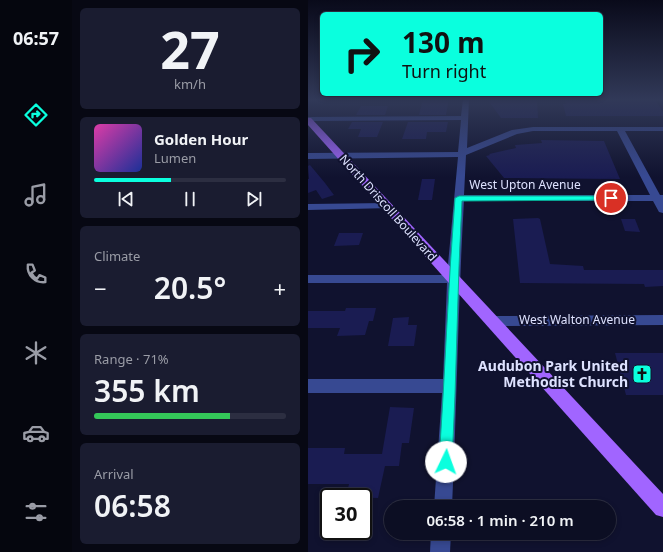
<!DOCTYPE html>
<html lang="en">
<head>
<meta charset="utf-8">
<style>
  body { margin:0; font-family:"Noto Sans",sans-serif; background:#1a1c30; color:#f1f3f6; height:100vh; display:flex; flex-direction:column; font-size:15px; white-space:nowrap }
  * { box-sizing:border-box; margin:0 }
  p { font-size:13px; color:#9a9ca6 }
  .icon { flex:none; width:22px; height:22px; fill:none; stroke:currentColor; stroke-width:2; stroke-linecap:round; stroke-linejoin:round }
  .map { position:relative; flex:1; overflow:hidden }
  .sheet { display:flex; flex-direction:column; gap:8px; padding:8px; background:#070813; width:236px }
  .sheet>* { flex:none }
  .hud { position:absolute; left:12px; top:12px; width:283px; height:84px; border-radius:6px; box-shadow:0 2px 6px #0003,0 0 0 1px #2c2e41; background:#0affde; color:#111; overflow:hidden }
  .speed { position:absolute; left:12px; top:488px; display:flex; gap:8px; font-size:20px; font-weight:700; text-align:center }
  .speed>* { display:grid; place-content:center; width:52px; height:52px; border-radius:50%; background:#0c0e23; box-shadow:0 2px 6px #0003,0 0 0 1px #2c2e41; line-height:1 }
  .speed .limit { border:2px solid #111; border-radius:6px; background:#fff; color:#111 }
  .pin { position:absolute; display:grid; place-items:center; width:34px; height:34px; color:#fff; margin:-17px; border:2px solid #fff; border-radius:50%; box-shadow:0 1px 4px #0007 }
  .me { position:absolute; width:44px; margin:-22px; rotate:3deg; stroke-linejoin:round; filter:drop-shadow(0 0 3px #0008) }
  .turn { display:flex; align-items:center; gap:14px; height:84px; padding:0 16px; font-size:18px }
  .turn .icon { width:52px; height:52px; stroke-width:2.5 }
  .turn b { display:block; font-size:28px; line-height:34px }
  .big { font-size:30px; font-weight:600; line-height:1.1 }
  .sheet .widget { flex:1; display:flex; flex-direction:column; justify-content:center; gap:6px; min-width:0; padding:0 14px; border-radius:6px; background:#1a1c30 }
  .sheet .dial { align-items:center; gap:0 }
  .dial b { font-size:52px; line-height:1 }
  .song { display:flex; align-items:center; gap:12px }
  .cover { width:48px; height:48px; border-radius:6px; background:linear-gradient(135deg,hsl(320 70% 55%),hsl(230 70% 35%)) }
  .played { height:4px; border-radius:2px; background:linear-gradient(90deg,#0affde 40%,#2c2e41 40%) }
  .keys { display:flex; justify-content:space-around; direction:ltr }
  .heat { display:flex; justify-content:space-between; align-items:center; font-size:22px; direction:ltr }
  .charge { height:6px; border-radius:3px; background:linear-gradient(90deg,#34c759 71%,#2c2e41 0) }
  .trip { position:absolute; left:76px; top:500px; width:232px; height:40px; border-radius:20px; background:#0c0e23; box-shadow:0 2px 6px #0003,0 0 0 1px #2c2e41; font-weight:600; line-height:40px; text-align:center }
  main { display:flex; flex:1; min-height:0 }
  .menu { display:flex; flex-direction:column; width:72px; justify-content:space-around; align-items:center; background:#05060e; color:#9a9ca6 }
  .menu .icon { width:28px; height:28px }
  .menu .active { color:#0affde }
  .menu b { font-size:18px; color:#f1f3f6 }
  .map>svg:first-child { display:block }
</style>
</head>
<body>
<main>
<nav class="menu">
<b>06:57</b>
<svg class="icon active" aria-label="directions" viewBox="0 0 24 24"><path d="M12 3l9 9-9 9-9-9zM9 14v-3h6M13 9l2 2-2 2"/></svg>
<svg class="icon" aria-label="music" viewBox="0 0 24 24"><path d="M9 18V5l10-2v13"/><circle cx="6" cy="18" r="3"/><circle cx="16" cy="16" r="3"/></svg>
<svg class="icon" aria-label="phone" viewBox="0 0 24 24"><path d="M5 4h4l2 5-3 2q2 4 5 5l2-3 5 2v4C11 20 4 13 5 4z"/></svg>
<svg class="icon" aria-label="climate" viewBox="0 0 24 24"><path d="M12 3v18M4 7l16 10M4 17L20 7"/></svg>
<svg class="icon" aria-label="car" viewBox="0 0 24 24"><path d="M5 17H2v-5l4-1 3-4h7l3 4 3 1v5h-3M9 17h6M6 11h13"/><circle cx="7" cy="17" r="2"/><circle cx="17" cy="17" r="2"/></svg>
<svg class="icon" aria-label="filters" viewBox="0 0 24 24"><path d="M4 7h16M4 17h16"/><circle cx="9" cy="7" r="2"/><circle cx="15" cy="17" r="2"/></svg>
</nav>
<section class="sheet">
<div class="widget dial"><b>27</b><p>km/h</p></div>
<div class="widget">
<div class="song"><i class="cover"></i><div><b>Golden Hour</b><p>Lumen</p></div></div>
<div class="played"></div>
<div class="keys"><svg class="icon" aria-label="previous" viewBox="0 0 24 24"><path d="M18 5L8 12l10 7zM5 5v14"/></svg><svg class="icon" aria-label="pause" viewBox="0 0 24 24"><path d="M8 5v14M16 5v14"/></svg><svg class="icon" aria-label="next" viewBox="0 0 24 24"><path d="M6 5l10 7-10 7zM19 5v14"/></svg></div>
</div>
<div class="widget"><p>Climate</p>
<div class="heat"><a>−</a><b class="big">20.5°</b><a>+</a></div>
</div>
<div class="widget"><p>Range · 71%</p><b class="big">355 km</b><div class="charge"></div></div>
<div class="widget"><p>Arrival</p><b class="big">06:58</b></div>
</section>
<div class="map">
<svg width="355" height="552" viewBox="0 0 355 552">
  <rect width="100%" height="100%" fill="#10122f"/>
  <g fill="#1a1c52">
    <polygon points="115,99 141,99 138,115 111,115"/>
    <polygon points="179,99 229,99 230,118 193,118"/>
    <polygon points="256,99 347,99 355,112 355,116 258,116 255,104 258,104"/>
    <polygon points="53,106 80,106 77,115 48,115"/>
    <polygon points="44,122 75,122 69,137 50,137 53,129 40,129"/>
    <polygon points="100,122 140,122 138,132 119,132 118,139 94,139"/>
    <polygon points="233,140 296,141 312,179 196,178 178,156 182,155 181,154 208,148 207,145 234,143"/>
    <polygon points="2,165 17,183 26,195 14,199 8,190 0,193 0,179 1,179 0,166"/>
    <polygon points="114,179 127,179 124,200 110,200"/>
    <polygon points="230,218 232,219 242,264 275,266 276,270 355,270 355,286 337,287 336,284 212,283 205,219"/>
    <polygon points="313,219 327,219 332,232 317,231"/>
    <polygon points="31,233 55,233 51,245 26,246"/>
    <polygon points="38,308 68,308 65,321 61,321 57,335 29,336 32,328 0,328 0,311 37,311"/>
    <polygon points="101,317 100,325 109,325 106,346 80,346 85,318"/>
    <polygon points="307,353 355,353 355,395 318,395"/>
    <polygon points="82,407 106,408 101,443 94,443 91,466 77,466 70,498 38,497 41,484 0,484 0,448 37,448 36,454 74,454"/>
  </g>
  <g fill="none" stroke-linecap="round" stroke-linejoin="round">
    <g fill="#374992" fill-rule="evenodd">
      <path d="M 155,99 L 161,99 L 159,148 L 204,130 L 225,127 L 355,127 L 355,131 L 317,131 L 352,195 L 355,195 L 355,213 L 351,212 L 345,201 L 156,201 C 150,303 149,405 144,507 L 126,507 L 134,393 L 0,393 L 0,379 L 135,379 L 139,283 L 0,283 L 0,275 L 139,275 L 150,157 L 0,159 L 0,153 L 150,152 L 153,120 L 0,121 L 0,117 L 153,116 ZM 225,131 L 309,131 L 342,195 L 156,195 L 158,155 L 209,134 Z"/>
      <polygon points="79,203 84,206 83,208 0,210 0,204"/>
      <polygon points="355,315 355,325 184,326 179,325 177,321 179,317 184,316"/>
      <polygon points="123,533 143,533 142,552 122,552"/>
    </g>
    <polygon fill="#a165ff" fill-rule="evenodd" points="0,118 3,118 355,494 355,517 348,515 0,125"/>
  </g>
  <linearGradient id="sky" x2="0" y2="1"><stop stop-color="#090a1a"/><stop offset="0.56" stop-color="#313958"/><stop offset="1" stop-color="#313958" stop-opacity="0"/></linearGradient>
  <rect width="355" height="177" fill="url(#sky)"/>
  <path fill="#0affde" stroke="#06a690" d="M 151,196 L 303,196 L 306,198 L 303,200 L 154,201 C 149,287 149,374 144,462 L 142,466 L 138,468 L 133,466 L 131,462 C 137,374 140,286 147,198 Z"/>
  <defs>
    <g id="church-square" transform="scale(1)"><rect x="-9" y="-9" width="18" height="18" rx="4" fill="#0affde" stroke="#10122f"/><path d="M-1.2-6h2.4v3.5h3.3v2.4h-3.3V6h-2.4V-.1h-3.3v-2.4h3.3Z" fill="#111"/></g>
  </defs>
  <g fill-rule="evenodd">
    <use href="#church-square" x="334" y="374"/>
  </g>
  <g text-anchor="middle" stroke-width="4" stroke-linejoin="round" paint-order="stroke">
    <g font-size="12" fill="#dee2ff" stroke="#10122f">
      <text x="217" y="189">West Upton Avenue</text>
      <text transform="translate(80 208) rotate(48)" y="4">North Driscoll Boulevard</text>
      <text x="269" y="324">West Walton Avenue</text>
    </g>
    <g font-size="14" font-weight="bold" fill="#dee2ff" stroke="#10122f" text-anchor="end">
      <text x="320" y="371">Audubon Park United<tspan x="320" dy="16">Methodist Church</tspan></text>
    </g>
  </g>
</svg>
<div class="speed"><div class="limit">30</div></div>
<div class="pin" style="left:303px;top:198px;background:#d93025"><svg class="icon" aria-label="arrive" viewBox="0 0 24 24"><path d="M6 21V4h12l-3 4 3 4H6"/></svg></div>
<svg class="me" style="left:138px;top:462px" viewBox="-20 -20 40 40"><circle r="19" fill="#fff"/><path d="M0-13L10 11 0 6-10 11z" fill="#0affde"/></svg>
<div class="trip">06:58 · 1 min · 210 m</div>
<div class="hud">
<div class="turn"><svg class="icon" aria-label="right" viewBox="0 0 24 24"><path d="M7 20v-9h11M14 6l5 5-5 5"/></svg><div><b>130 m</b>Turn right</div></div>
</div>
</div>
</main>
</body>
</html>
